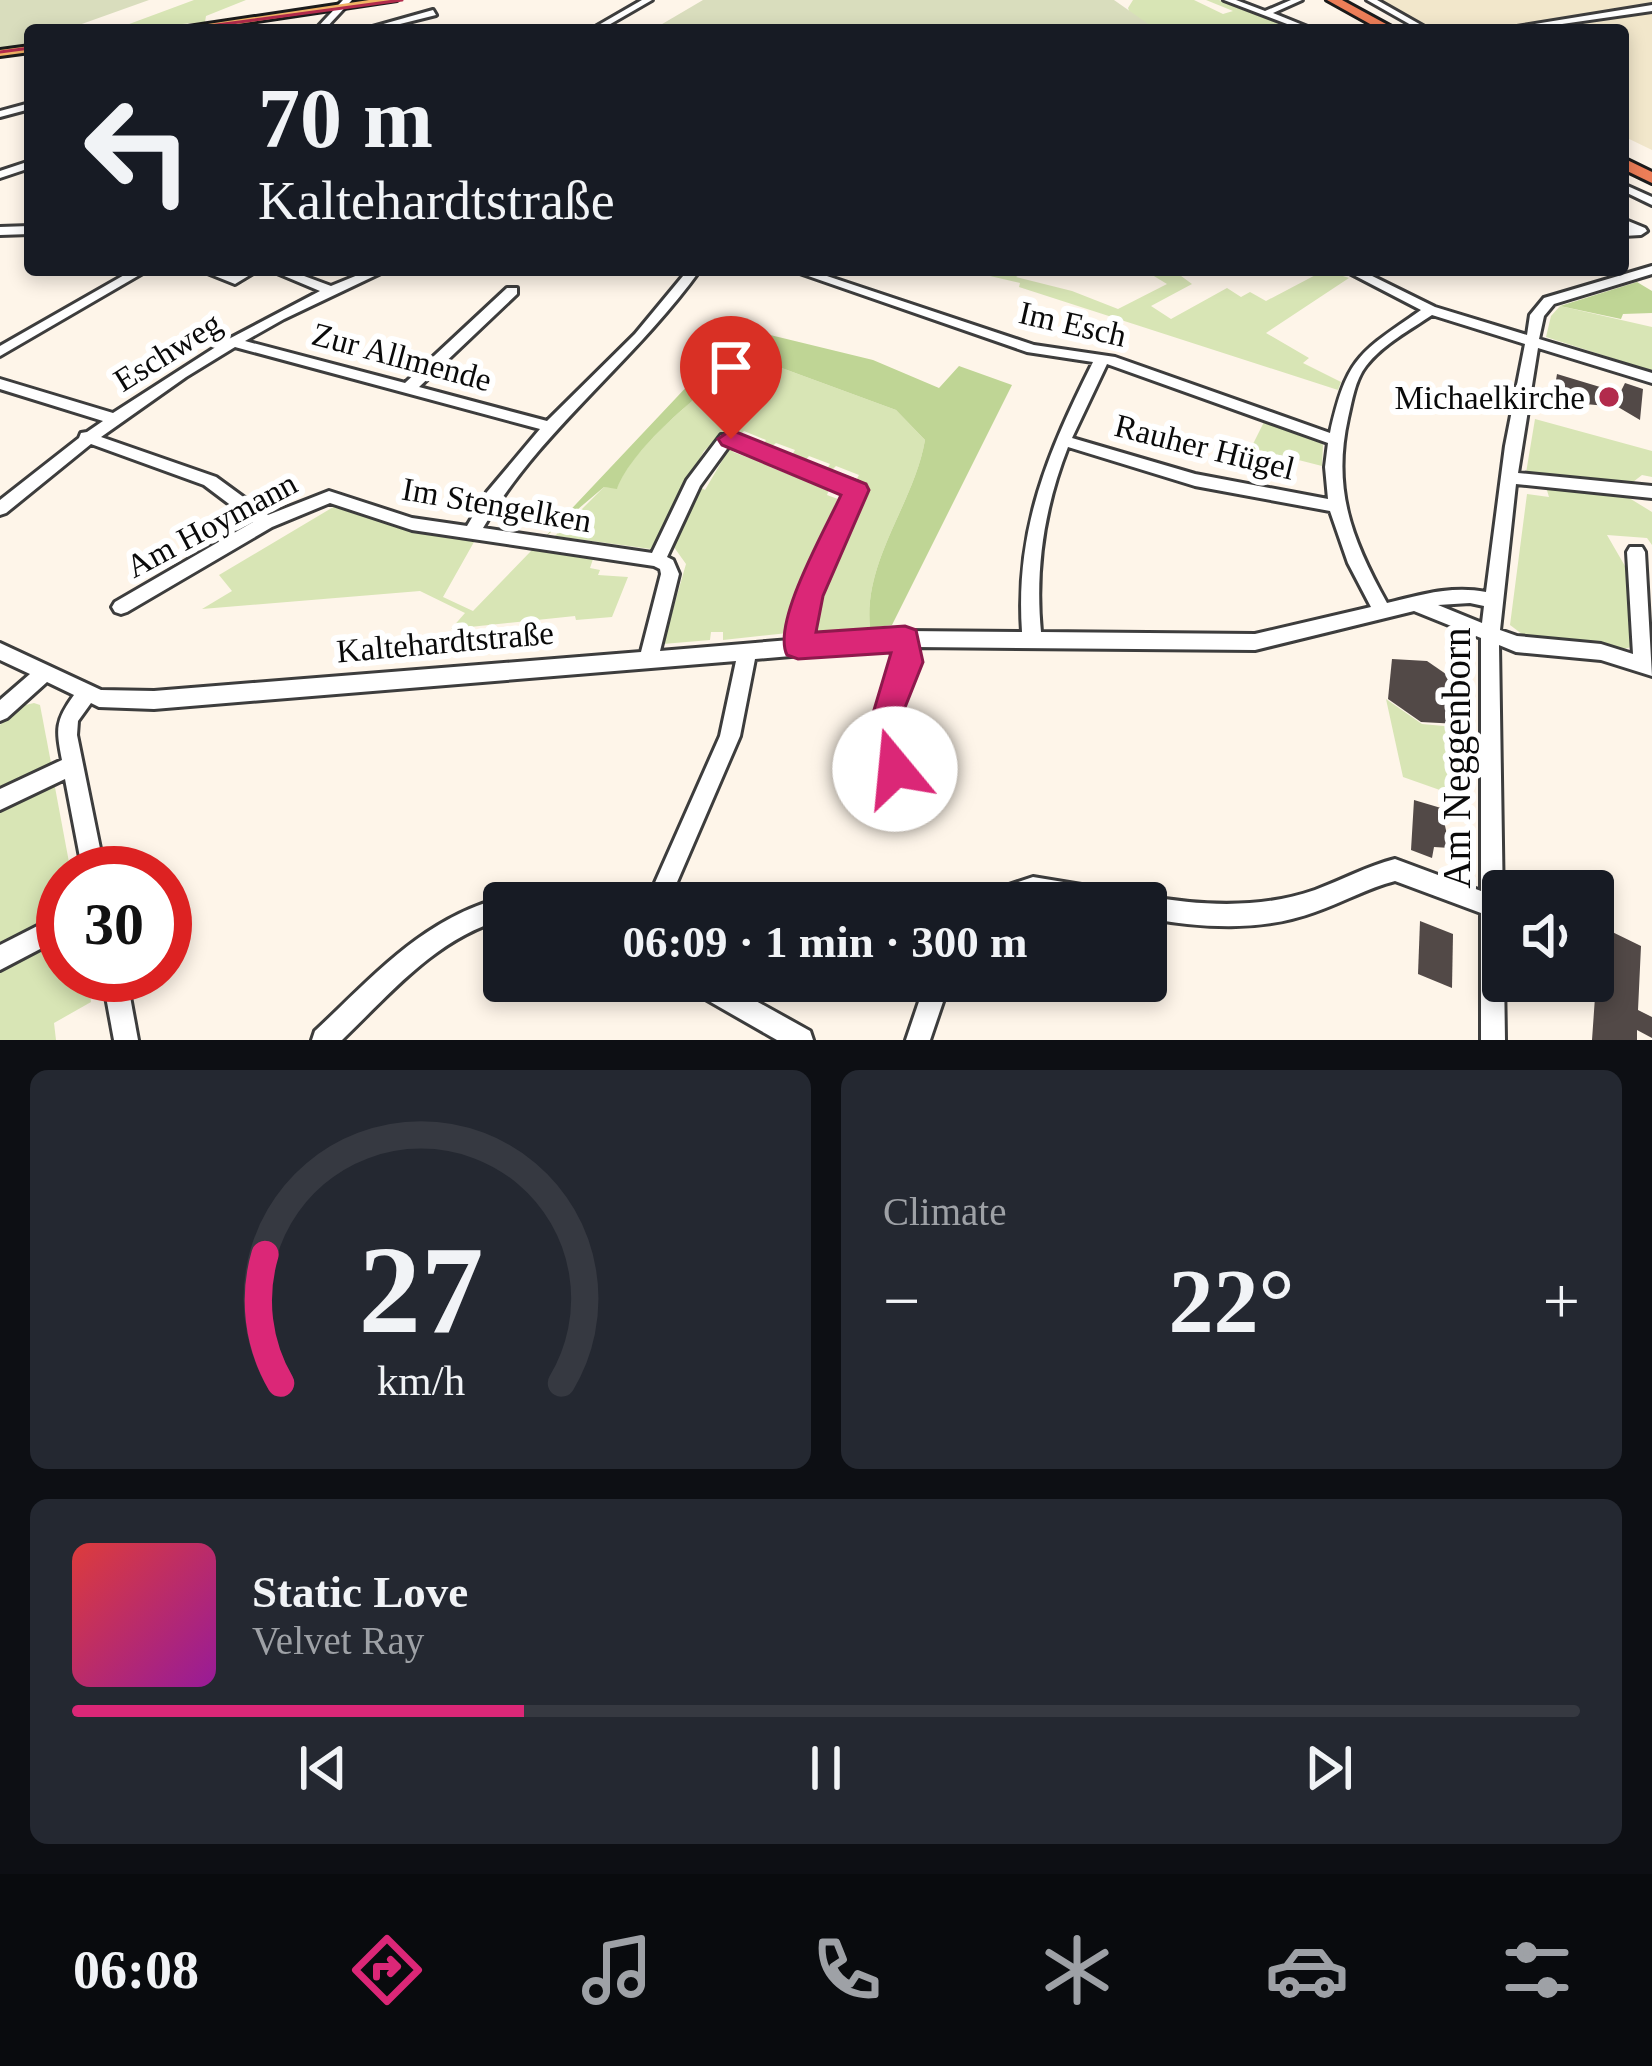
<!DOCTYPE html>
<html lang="en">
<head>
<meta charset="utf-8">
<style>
  body { margin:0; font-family:"Times New Roman",serif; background:#242831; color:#f1f3f6; height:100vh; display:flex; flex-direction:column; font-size:45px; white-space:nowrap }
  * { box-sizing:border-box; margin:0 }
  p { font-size:39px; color:#9ea1a6 }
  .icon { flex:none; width:66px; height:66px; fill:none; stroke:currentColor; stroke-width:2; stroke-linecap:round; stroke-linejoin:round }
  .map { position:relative; height:1040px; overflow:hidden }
  .details { display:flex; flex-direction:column; gap:30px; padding:30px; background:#0d0f14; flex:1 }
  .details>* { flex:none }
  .banner { position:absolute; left:24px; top:24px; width:1605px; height:252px; border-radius:12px; box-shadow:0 6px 18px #0003; background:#171b24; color:#f1f3f6; overflow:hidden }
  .fabs { position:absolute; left:1482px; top:870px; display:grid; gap:24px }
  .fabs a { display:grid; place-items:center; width:132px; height:132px; border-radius:12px; background:#171b24; box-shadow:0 6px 18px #0003; font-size:60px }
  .speed { position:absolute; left:36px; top:846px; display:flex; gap:24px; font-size:60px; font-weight:700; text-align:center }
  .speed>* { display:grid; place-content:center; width:156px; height:156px; border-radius:50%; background:#171b24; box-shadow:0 6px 18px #0003; line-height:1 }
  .speed .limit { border:18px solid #d22; background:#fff; color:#111 }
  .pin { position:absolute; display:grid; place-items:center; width:102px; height:102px; color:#fff; margin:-123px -51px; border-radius:50% 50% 50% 0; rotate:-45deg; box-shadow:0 0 12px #0007 }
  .pin .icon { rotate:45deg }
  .me { position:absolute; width:132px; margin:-66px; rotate:343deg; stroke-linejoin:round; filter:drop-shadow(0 0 9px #0008) }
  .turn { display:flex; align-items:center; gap:42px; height:252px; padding:0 36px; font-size:54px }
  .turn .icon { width:156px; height:156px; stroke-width:2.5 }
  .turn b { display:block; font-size:84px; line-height:102px }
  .big { font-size:90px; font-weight:800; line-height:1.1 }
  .details .widget { flex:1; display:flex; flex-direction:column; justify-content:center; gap:18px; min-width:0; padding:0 42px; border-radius:18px; background:#242831 }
  .details .dial { align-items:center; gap:0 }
  .dial svg { height:312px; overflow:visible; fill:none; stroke:#363941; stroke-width:7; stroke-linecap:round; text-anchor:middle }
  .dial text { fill:#f1f3f6; stroke:none }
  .song { display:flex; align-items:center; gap:36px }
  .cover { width:144px; height:144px; border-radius:18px; background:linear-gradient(135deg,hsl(0 70% 55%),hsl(300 70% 35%)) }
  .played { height:12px; border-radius:6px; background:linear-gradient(90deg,#db2777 30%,#363941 30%) }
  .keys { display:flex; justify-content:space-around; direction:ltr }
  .heat { display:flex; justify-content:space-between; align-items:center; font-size:66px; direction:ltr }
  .details .tiles { flex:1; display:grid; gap:30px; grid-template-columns:1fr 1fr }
  .widget:last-child { grid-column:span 2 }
  .trip { position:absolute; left:483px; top:882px; width:684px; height:120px; border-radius:12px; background:#171b24; box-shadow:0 6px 18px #0003; font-weight:800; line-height:120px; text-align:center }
  .tabs { display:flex; height:192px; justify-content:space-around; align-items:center; background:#090b0e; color:#9ea1a6 }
  .tabs .icon { width:84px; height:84px }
  .tabs .on { color:#db2777 }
  .tabs b { font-size:54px; color:#f1f3f6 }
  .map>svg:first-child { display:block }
</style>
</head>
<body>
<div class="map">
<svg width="1652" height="1040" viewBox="0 0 1652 1040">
  <rect width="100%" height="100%" fill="#fef5e9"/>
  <g fill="#f2e7cb">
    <polygon points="1375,0 1652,0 1652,7 1487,30 1430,30"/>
    <polygon points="1652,9 1652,150 1623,136 1623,30 1517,30"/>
  </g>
  <g fill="#d8e5b5">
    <polygon points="194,0 246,0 206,16 205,22 113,30"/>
    <polygon points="1133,0 1194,0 1223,14 1233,11 1206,0 1219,0 1299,30 1154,30 1131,16 1128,8"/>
    <polygon points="964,270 1028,270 1016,277 1072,291 1118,309 1167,284 1144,270 1180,270 1177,273 1192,284 1151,306 1171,319 1227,288 1241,297 1250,292 1266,301 1325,270 1349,278 1266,333 1309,358 1303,363 1341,382 1338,390 1019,287 1020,283"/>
    <polygon points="1560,306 1652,327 1652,371 1546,337 1551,316"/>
    <path d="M 745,361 L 779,367 L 896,410 L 925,440 C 914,504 863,560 870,628 L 810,632 L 826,573 L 864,493 L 855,482 L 859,475 L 836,466 L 830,472 L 826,471 L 830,464 L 809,456 L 804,462 L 791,457 L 795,450 L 776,443 L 770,448 L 763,445 L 766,440 L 744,431 L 739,436 L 721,435 L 704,451 L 651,549 L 555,536 L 604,487 L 617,488 C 632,447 708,385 745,361 Z"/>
    <polygon points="1535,419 1652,451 1652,477 1642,475 1633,482 1526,473"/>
    <polygon points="1265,420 1323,444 1322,466 1251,448"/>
    <polygon points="738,445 733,452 749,458 759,454 755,460 762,463 767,458 774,460 770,467 829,490 827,495 838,499 844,490 848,496 817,553 788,633 723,640 723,632 711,632 710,640 663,644 686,564 671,543 697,486 705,490 726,454 722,447"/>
    <polygon points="1546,487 1621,493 1652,512 1652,545 1647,538 1607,535 1629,573 1636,646 1623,649 1526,637 1510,625 1527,494 1549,497"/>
    <polygon points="335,506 392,525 474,542 443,597 473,611 532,550 593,559 590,568 600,570 598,575 628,577 612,617 576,620 575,616 451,629 465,613 420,591 202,609 232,591 219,575"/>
    <polygon points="1386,699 1422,724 1466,728 1471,801 1403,777"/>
    <polygon points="34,703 40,705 52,768 0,792 0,725 17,707"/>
    <polygon points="54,782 71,873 63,873 63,913 0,948 0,808"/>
    <polygon points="63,936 63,975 88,975 91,1002 54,1023 56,1040 0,1040 0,970"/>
  </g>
  <g fill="#bfd595">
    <polygon points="1637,282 1652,291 1652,313 1623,314 1621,319 1560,306"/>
    <path d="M 742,328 L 873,360 L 939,388 L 959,366 L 1012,385 L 892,625 L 870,628 C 863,560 914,504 925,440 L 896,410 L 779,367 L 745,361 C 708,385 632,447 617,489 L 604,487 L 544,538 Z"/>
  </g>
  <g fill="#d9ddbd">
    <polygon points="0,0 149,0 65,30 30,30 30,43 0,50"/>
    <polygon points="703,0 1114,0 1154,28 652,30"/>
  </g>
  <g fill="#524947">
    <polygon points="1557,374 1620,393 1625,383 1643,389 1640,420 1618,407 1574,403 1555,386"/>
    <polygon points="1392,659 1427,661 1459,683 1458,724 1421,722 1388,699"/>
    <polygon points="1414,800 1441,808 1450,848 1434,847 1432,858 1411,850"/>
    <polygon points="1420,921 1453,934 1452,988 1418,974"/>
    <polygon points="1600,926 1641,946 1638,1010 1652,1017 1652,1038 1637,1030 1637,1040 1592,1040"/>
  </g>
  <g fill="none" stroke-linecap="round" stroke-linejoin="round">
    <g stroke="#3d3d3d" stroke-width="6">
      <g id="minor">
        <polygon points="343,0 352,0 324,30 315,30"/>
        <polygon points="642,0 652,0 600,30 590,30"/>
        <polygon points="1224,0 1236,0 1265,11 1291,0 1302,0 1273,13 1315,30 1303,30"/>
        <polygon points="1367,0 1377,0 1430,30 1420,30"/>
        <polygon points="1652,5 1652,11 1520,30 1498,30"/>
        <polygon points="433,10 436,15 376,30 362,30"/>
        <polygon points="30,103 30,109 0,117 0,111"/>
        <polygon points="30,161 30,168 0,178 0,171"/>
        <polygon points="1623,184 1652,197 1652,205 1623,191"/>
        <polygon points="1623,219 1645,228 1647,231 1641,235 1623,236 1625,228"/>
        <polygon points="30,226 30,234 0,235 0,227"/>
        <path d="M 1652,266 L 1652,274 L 1554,304 L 1544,316 L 1539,339 L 1652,373 L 1652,383 L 1538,348 L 1518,473 L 1652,486 L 1652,498 L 1516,484 L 1500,630 L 1517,636 L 1601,644 L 1633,654 L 1627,552 L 1630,547 L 1642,547 L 1645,552 L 1652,676 L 1601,660 L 1516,652 L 1499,645 L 1505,1040 L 1481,1040 L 1481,913 L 1395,881 C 1367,888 1342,903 1315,912 C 1261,932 1202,928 1146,918 L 1146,903 L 1136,903 L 1138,899 L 1146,896 C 1202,906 1261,909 1315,890 C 1342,880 1367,866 1395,859 L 1481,891 L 1481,638 L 1414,611 L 1255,650 L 915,647 L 913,666 L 893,732 L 900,735 L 912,755 L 906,772 L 890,781 L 866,774 L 857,753 L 872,735 L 877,714 L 895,666 L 896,647 L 755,659 L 740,736 L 668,903 L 646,903 L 720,736 L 736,661 L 154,709 L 99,707 L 91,703 L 78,721 L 77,735 L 105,873 L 83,873 L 65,779 L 0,810 L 0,789 L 62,760 C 56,729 55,721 74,695 L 47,682 L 7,718 L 0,721 L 0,700 L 30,674 L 0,660 L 0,643 L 101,690 L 154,691 L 641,652 L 661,574 L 660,569 L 654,566 L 412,530 L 330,503 L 272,527 L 127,612 L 121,614 L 115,612 L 112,607 L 115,602 L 253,522 L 204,485 L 91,444 L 6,513 L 0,515 L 0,500 L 79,438 L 81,433 L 87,432 L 103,421 L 0,389 L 0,379 L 113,413 L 225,341 L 320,291 L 270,270 L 288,270 L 331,286 L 370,270 L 387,270 L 284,319 L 245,341 L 405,383 L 507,288 L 517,288 L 517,294 L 419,387 L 547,421 L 635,334 L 688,270 L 700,270 C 634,362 540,430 483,528 L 652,553 L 687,480 L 721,435 L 731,435 L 859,483 L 864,496 L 829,565 L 809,639 L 905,631 L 1022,632 C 1015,529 1048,452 1093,362 L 1027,352 L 791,270 L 809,270 L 1034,345 L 1115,357 L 1330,433 C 1347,357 1359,353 1421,310 L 1344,270 L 1360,270 L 1435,307 L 1527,335 L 1530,315 L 1544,298 ZM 1432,315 L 1525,344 L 1505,446 L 1486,592 C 1452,585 1420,595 1387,603 C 1352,540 1332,490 1348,418 C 1352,401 1355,380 1366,366 C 1383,344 1410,330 1432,315 ZM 235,347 L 540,429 L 487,492 L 467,526 L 412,518 L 329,491 L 268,515 L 216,477 L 101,437 L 186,377 ZM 1107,364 L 1328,443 L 1325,467 L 1328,499 L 1195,474 L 1072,438 ZM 729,446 L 846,491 L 848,496 L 811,565 L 790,640 L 660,651 L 679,574 L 673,560 L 667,557 L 700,486 ZM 1068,447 L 1195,486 L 1330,511 L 1348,563 L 1371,607 L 1255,634 L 1041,632 C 1035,568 1044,508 1068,447 ZM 1470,603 L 1484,606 L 1482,623 L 1438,605 ZM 886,749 L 891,756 L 888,761 L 880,759 L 878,756 Z"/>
        <polygon points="133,270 148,270 0,356 0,346"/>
        <polygon points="200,270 218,270 234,275 243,270 258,270 235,284"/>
        <polygon points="1033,877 1124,892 1132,895 1135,903 1056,903 1033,899 1021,903 976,903 979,895"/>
        <path d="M 504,897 L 513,903 L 504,903 L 504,919 C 436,938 391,993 342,1040 L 312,1040 L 315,1031 C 375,975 422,919 504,897 Z"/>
        <polygon points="63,913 63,937 0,970 0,945"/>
        <polygon points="102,975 126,975 138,1040 114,1040"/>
        <polygon points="684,981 720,981 810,1031 813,1040 777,1040 688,989"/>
        <polygon points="926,981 950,981 930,1040 906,1040"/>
      </g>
    </g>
    <g stroke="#1b1b1b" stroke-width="6">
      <g id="major">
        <polygon points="369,0 397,0 198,30 168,30"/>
        <polygon points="30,46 30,52 0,56 0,50"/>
      </g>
    </g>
    <g stroke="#1b1b1b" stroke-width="6">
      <g id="highway">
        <polygon points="1327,0 1342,0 1397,30 1381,30"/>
        <polygon points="1623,158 1652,172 1652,183 1623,169"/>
      </g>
    </g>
    <use href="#minor" fill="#fff" fill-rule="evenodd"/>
    <use href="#major" fill="#f1b365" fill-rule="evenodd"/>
    <use href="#highway" fill="#ed7e58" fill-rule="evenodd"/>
    <g stroke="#b22b4c" stroke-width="3">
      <polyline points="179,30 402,0"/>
      <polyline points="0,52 30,48"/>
    </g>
  </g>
  <path fill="#db2777" stroke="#8e194d" stroke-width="3" d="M 731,430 L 866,484 L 869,490 L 823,596 L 816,632 L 905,626 L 916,630 L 923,662 L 898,725 C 919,743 929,772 895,785 L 883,780 L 878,769 L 885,756 L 870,750 L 865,740 L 891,653 L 798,659 L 787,655 C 771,623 826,528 841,495 L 722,445 L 718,439 Z"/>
  <circle fill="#b22b4c" stroke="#fff" stroke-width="4.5" cx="1609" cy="397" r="12"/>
  <g text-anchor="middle" stroke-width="12" stroke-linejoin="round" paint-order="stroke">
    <g font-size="33" fill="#0a0a0a" stroke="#fff">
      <text transform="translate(1073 323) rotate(13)" y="12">Im Esch</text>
      <text transform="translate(167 351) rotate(-32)" y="12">Eschweg</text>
      <text transform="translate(402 356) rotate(15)" y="12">Zur Allmende</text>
      <text transform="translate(1205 446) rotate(14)" y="12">Rauher Hügel</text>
      <text transform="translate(497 504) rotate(10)" y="12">Im Stengelken</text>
      <text transform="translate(211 524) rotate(-28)" y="12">Am Hoymann</text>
      <text transform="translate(445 641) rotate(-5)" y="12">Kaltehardtstraße</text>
    </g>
    <g font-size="33" fill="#0a0a0a" stroke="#fff" text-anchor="end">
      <text x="1585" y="409">Michaelkirche</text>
    </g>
    <g font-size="39" fill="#0a0a0a" stroke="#fff">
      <text transform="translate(1456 758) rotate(-90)" y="14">Am Neggenborn</text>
    </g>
  </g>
</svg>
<div class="fabs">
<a><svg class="icon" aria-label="sound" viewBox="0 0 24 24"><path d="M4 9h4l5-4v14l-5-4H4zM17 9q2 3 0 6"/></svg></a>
</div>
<div class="speed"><div class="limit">30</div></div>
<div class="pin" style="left:731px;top:439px;background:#d93025"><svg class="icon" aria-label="arrive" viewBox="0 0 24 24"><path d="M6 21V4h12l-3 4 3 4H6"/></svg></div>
<svg class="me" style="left:895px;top:769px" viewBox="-20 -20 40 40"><circle r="19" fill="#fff"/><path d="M0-13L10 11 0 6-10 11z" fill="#db2777"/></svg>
<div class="trip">06:09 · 1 min · 300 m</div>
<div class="banner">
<div class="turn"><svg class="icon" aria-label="left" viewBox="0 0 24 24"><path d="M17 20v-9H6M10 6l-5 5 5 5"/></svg><div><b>70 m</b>Kaltehardtstraße</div></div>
</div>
</div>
<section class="details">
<div class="tiles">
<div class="widget dial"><svg viewBox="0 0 100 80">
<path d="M14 69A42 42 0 1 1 86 69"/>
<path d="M14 69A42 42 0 0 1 10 36" stroke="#db2777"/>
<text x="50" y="56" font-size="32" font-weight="700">27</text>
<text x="50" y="72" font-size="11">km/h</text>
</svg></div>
<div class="widget"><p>Climate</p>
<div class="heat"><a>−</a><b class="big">22°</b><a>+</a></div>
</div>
<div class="widget">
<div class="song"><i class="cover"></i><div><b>Static Love</b><p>Velvet Ray</p></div></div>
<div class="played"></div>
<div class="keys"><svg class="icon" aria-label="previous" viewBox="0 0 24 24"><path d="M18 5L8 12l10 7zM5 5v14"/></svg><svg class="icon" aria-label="pause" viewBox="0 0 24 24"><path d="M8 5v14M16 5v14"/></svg><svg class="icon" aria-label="next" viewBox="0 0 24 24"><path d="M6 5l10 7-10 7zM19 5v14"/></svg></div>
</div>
</div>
</section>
<nav class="tabs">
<b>06:08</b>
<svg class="icon on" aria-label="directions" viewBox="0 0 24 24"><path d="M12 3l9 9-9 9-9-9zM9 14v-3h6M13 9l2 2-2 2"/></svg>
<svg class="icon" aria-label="music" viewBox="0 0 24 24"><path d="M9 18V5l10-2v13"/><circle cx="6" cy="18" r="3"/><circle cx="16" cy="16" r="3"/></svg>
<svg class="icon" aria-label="phone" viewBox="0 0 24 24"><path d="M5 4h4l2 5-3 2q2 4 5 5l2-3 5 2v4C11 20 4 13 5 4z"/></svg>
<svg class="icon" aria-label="climate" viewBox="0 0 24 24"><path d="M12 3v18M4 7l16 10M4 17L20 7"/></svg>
<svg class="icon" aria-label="car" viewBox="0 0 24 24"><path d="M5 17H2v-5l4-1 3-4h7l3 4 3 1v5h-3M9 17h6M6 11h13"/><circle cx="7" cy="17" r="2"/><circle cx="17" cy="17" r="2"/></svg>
<svg class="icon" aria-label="filters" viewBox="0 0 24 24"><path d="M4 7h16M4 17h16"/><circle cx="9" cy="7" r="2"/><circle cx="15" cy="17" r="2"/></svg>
</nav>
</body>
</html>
